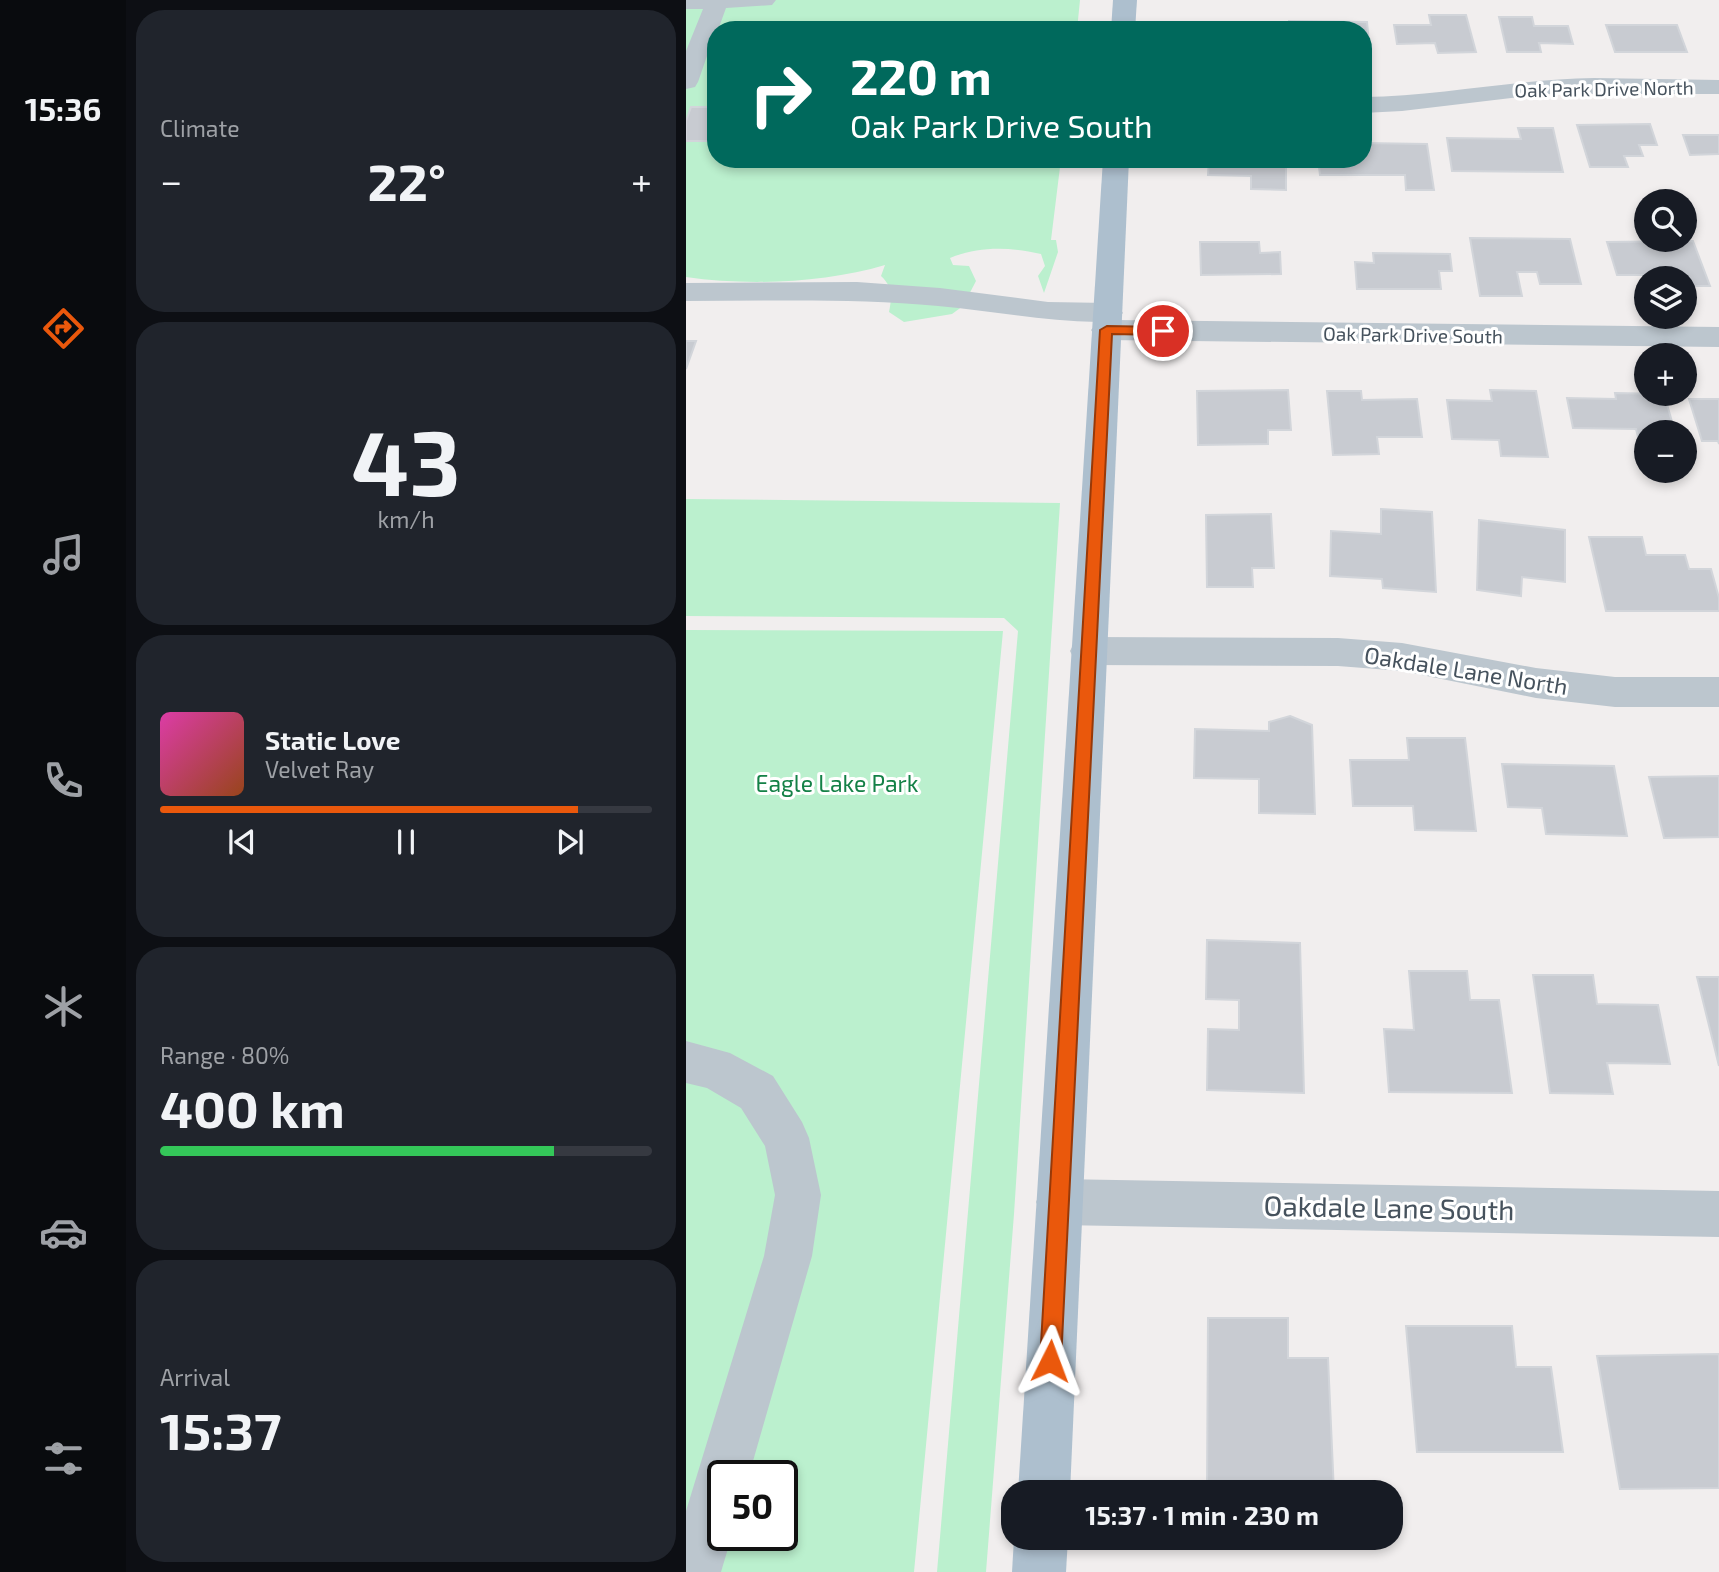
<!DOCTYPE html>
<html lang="en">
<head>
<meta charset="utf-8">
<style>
  body { margin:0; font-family:"Exo 2",sans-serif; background:#20242c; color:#f1f3f6; height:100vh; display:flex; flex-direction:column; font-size:26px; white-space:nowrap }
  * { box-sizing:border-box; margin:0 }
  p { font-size:23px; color:#9ea1a6 }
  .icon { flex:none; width:38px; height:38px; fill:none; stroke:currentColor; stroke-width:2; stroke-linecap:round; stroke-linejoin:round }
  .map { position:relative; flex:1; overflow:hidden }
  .sheet { display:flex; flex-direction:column; gap:10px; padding:10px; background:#0d0f14; width:560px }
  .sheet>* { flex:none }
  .guide { position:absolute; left:21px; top:21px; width:665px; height:147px; border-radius:28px; box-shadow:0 4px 10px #0003; background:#00695c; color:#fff; overflow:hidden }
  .buttons { position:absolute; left:948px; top:189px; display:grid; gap:14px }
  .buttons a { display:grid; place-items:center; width:63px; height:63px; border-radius:50%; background:#171b24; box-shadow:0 4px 10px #0003; font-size:35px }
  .speed { position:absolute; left:21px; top:1460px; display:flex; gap:14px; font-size:35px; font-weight:700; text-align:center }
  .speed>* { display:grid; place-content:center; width:91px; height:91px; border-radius:50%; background:#171b24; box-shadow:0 4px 10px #0003; line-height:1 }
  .speed .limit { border:4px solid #111; border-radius:10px; background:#fff; color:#111 }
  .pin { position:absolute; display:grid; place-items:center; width:60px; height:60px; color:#fff; margin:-30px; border:4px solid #fff; border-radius:50%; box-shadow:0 2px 7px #0007 }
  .me { position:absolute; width:77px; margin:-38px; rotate:3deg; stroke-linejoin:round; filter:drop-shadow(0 0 5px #0008) }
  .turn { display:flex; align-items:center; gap:24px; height:147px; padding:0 28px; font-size:32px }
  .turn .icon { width:91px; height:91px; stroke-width:2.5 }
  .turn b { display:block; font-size:49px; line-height:60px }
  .big { font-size:52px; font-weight:700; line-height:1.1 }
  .sheet .card { flex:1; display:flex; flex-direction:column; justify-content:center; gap:10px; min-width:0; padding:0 24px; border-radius:28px; background:#20242c }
  .sheet .dial { align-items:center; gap:0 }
  .dial b { font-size:91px; line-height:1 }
  .song { display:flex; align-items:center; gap:21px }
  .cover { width:84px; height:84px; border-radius:10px; background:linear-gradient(135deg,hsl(320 70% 55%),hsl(20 70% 35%)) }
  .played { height:7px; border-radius:4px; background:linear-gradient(90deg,#ea580c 85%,#363941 85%) }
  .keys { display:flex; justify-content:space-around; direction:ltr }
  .heat { display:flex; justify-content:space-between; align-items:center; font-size:38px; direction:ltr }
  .charge { height:10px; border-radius:5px; background:linear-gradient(90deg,#34c759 80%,#363941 0) }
  .trip { position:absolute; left:315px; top:1480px; width:402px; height:70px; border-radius:28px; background:#171b24; box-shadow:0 4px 10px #0003; font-weight:700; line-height:70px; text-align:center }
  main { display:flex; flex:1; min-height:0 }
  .tabs { display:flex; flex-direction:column; width:126px; justify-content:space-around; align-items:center; background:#090b0e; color:#9ea1a6 }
  .tabs .icon { width:49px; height:49px }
  .tabs .active { color:#ea580c }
  .tabs b { font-size:32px; color:#f1f3f6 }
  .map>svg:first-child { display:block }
</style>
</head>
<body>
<main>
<nav class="tabs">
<b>15:36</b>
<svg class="icon active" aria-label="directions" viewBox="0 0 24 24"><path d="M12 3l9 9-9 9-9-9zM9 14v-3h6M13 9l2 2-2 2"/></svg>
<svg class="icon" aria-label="music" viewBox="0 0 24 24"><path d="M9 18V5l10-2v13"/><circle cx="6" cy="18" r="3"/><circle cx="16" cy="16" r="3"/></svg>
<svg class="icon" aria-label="phone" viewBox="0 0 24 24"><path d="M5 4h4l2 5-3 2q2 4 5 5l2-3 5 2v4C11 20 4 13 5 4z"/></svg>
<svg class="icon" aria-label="climate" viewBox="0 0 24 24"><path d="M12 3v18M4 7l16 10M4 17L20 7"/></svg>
<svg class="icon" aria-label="car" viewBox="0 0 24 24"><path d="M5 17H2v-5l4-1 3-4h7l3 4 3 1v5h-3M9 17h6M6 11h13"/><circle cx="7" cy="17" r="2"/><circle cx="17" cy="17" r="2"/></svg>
<svg class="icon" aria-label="filters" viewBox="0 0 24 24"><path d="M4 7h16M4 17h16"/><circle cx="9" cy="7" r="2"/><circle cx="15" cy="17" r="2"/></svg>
</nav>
<section class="sheet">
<div class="card"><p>Climate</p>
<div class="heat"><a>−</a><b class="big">22°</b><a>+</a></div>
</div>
<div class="card dial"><b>43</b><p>km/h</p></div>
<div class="card">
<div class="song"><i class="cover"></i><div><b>Static Love</b><p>Velvet Ray</p></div></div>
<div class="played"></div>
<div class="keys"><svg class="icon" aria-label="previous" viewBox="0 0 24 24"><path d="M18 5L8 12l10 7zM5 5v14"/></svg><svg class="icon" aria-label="pause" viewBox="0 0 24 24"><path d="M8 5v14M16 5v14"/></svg><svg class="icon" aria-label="next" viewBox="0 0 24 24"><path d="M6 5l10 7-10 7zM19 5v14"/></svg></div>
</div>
<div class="card"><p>Range · 80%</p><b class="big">400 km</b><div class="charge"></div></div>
<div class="card"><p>Arrival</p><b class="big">15:37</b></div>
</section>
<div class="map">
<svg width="1033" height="1572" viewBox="0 0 1033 1572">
  <rect width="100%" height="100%" fill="#f1eeee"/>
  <g fill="#bbf0ce" fill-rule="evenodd">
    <path d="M 0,0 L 394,0 L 391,30 L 30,30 L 30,159 L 375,159 L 365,240 L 370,240 L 372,252 L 358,293 L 352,276 L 359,266 L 355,254 C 324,247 293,246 264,258 L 267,265 L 283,266 L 290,281 L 277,306 L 266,314 L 218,322 L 203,312 C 206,297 207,287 195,276 L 199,265 C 139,283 62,286 0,277 Z"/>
    <polygon points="0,499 374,503 328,1214 300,1572 251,1572 332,631 318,618 0,616"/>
    <path d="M 0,630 L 317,631 L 228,1572 L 0,1572 ZM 37,1475 L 96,1475 L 96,1535 L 37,1535 Z"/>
  </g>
  <g fill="#c8cbd1" stroke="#d2d5da" stroke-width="2">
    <polygon points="743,15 780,15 790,52 752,53 749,43 711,44 708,25 745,25"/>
    <polygon points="813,17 846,17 848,26 882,26 887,44 853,43 855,52 821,52"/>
    <polygon points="603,21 681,22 684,53 677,53 677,30 603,30"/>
    <rect x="518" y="24" width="46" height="6"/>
    <polygon points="920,25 991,25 1001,52 929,52"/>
    <polygon points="5,107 30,107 30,141 0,141 0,121"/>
    <polygon points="964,124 971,145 953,145 957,156 938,156 942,167 904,167 891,125"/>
    <polygon points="832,128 867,128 877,172 766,171 761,138 835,139"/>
    <polygon points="997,135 1033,135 1033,154 1004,155"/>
    <polygon points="677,143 741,144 748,190 720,190 719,175 634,175 632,159 677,159"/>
    <polygon points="523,159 600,159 600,190 565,189 565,176 522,175"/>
    <polygon points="784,238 884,239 895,284 854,284 851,272 831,272 836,296 794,296"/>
    <polygon points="1007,241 1024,286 999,286 999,278 977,278 975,275 931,275 921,242"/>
    <polygon points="514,242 573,242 574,253 594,252 595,274 515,275"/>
    <polygon points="687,253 764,254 766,271 753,271 755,289 671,289 669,262 688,263"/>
    <polygon points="0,341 10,341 0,369"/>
    <polygon points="602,390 605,430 582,430 582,444 512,445 511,391"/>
    <polygon points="804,390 850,391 862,457 815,456 813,440 766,439 761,400 806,401"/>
    <polygon points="641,391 675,391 676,400 731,399 736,437 691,437 693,454 647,455"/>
    <polygon points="929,393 978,394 989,432 961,432 961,453 956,453 950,429 887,428 881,398 930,399"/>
    <polygon points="1003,399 1033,399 1033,444 1032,441 1016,441"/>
    <polygon points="695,509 746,512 750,592 697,588 696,579 644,576 645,531 695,534"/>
    <polygon points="585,514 588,568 566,568 567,587 521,587 520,515"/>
    <polygon points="793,520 879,530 879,582 836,577 835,596 791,590"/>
    <polygon points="903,537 956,537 960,555 999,555 1003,569 1025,569 1033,598 1033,611 920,611"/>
    <polygon points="604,716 626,725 629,814 573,813 573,779 508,778 509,729 583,731 583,722"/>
    <polygon points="721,738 779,738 790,831 729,830 727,806 667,806 664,760 723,760"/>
    <polygon points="816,764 928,766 941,836 860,834 856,808 822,807"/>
    <polygon points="1033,776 1033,837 978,838 963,777"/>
    <polygon points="521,940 614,943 618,1093 521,1090 522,1029 553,1030 553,1000 520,999"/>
    <polygon points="723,971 781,971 784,1000 813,1000 826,1093 703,1092 698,1029 728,1030"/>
    <polygon points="847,975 907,975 911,1004 972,1005 984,1064 921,1063 927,1094 864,1093"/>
    <polygon points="1011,977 1033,977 1033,1066"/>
    <polygon points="522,1318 602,1318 602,1358 642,1358 648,1493 521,1493"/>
    <polygon points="720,1326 826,1326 830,1367 865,1367 877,1452 731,1452"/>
    <polygon points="1033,1354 1033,1488 934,1489 911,1356"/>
  </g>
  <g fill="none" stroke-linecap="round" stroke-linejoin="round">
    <g fill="#bcc6ce" fill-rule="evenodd">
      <polygon points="0,0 90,0 86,5 40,8 32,30 30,30 12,82 9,87 0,89 0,51 17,9 0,9"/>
      <path d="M 908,78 L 1033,80 L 1033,94 L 858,94 L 716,111 L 677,113 L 677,97 C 755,96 830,79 908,78 Z"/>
      <path d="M 171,282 L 254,288 L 362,302 L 422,303 L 432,306 L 437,313 L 430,320 L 1033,327 L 1033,347 L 420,340 L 410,337 L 405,330 L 412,322 C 357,321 306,311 252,306 C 168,298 84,301 0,301 L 0,283 Z"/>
      <polygon points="402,637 652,638 716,643 850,668 929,677 1033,677 1033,707 929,707 850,698 716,671 652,666 402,665 389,661 384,651 389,641"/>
      <polygon points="0,1041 44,1053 87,1076 116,1122 123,1138 135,1195 126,1256 63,1475 37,1475 37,1535 46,1535 35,1572 0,1572 0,1511 78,1256 89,1195 79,1146 55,1108 21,1088 0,1083"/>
      <polygon points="373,1179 1033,1191 1033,1237 373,1225 357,1218 350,1202 357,1186"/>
    </g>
    <g fill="#adbfce" fill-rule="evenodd">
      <polygon points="427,0 451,0 449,30 425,30"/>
      <polygon points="417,159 443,159 384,1493 332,1493"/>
      <polygon points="328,1538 382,1538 380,1572 326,1572"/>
    </g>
  </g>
  <polygon fill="#ea580c" stroke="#983908" stroke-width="2" points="421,326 477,327 483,331 477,335 426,334 375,1361 372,1368 364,1371 357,1368 354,1361 414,330"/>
  <g text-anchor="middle" stroke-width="6" stroke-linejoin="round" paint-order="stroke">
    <g font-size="19" fill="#46525d" stroke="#fff">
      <text transform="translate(918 89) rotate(-1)" y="7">Oak Park Drive North</text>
      <text transform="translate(727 335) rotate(1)" y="7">Oak Park Drive South</text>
    </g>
    <g font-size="23" fill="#46525d" stroke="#fff">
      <text transform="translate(780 671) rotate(9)" y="8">Oakdale Lane North</text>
    </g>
    <g font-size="23" fill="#148147" stroke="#fff">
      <text x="151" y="792">Eagle Lake Park</text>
    </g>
    <g font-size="28" fill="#46525d" stroke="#fff">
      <text transform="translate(703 1208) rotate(1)" y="10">Oakdale Lane South</text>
    </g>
  </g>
</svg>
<div class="buttons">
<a><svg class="icon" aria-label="search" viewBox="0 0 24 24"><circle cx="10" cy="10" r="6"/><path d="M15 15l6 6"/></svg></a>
<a><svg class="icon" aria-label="layers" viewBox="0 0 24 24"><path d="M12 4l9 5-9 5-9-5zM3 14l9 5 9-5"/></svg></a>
<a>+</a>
<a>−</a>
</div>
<div class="speed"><div class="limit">50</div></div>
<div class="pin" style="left:477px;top:331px;background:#d93025"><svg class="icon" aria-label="arrive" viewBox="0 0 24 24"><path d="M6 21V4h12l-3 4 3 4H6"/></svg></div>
<svg class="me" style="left:364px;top:1361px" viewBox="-20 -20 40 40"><path d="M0-17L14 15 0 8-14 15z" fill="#ea580c" stroke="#fff" stroke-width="4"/></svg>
<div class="trip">15:37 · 1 min · 230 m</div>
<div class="guide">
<div class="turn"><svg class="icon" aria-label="right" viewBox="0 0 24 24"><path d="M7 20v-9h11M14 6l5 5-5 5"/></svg><div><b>220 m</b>Oak Park Drive South</div></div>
</div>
</div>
</main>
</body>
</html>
